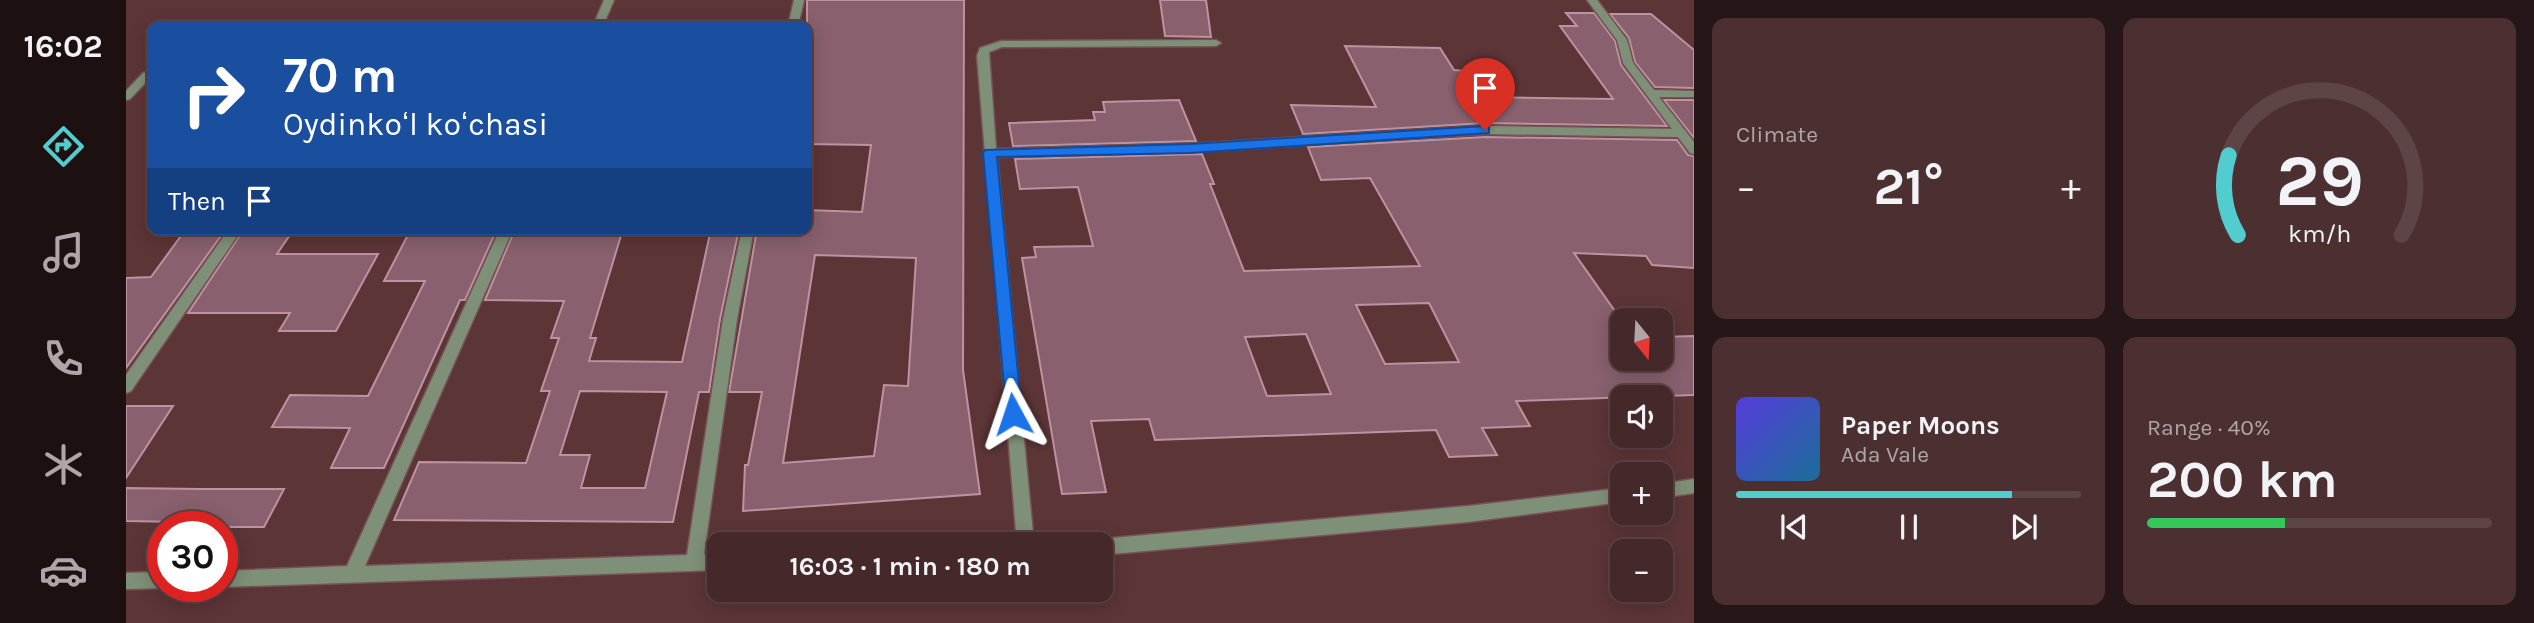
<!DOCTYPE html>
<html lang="en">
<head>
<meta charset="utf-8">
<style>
  body { margin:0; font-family:Karla,sans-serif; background:#4c3031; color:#f1f3f6; height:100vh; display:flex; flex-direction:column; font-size:26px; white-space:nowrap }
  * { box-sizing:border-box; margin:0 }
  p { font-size:23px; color:#b0a6a8 }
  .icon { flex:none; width:38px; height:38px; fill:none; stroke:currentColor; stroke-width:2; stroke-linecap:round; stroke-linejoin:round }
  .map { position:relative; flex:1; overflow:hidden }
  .drawer { display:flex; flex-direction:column; gap:18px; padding:18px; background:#261617; width:840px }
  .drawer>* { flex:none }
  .guide { position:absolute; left:21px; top:21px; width:665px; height:214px; border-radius:14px; box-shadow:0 4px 18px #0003,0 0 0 2px #5d4446; background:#1a4fa0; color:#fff; overflow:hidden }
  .needle { width:46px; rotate:162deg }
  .buttons { position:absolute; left:1484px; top:308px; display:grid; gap:14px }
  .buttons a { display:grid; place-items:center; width:63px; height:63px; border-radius:14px; background:#452829; box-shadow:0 4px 18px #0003,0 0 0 2px #5d4446; font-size:35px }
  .speed { position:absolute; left:21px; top:511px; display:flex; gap:14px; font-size:35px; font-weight:700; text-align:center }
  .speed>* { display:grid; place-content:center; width:91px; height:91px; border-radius:50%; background:#452829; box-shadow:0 4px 18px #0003,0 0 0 2px #5d4446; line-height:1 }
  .speed .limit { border:10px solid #d22; background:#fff; color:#111 }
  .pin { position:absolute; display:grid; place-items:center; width:60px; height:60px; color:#fff; margin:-72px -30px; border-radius:50% 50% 50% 0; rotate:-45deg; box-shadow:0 0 7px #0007 }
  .pin .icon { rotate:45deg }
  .me { position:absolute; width:77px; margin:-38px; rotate:355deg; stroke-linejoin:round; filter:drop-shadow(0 0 5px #0008) }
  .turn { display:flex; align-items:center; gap:24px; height:147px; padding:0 21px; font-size:32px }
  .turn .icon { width:91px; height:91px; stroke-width:2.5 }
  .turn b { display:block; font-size:49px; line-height:60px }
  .then { display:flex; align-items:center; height:66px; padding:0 21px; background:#0003; gap:14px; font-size:26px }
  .big { font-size:52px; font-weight:700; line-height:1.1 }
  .drawer .card { flex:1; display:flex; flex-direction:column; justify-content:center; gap:10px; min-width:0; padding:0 24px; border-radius:14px; background:#4c3031 }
  .drawer .dial { align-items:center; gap:0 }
  .dial svg { height:182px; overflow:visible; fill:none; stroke:#5d4446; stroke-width:7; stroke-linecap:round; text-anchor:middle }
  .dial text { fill:#f1f3f6; stroke:none }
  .song { display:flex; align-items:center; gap:21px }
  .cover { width:84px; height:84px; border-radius:10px; background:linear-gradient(135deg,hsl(250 70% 55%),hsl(200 70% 35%)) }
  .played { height:7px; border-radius:4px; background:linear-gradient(90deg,#52cdcf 80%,#5d4446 80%) }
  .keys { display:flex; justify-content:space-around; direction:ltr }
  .heat { display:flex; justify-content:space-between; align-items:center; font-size:38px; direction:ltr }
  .charge { height:10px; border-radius:5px; background:linear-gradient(90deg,#34c759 40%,#5d4446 0) }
  .drawer .tiles { flex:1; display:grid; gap:18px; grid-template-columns:repeat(2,1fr) }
  .trip { position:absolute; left:581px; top:532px; width:406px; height:70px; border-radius:14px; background:#452829; box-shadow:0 4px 18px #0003,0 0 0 2px #5d4446; font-weight:700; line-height:70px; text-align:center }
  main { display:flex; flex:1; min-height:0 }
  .menu { display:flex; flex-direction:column; width:126px; justify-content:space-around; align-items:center; background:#1c1010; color:#b0a6a8 }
  .menu .icon { width:49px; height:49px }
  .menu .selected { color:#52cdcf }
  .menu b { font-size:32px; color:#f1f3f6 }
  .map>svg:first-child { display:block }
</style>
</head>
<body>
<main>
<nav class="menu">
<b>16:02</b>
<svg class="icon selected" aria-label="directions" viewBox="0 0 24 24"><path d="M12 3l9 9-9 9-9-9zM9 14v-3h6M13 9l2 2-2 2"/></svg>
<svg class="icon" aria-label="music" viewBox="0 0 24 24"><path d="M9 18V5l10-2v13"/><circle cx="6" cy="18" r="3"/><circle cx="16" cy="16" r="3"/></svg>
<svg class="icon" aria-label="phone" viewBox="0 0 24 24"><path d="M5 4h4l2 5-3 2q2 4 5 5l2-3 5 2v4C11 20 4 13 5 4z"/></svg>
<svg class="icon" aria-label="climate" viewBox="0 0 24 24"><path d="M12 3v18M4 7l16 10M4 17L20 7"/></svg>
<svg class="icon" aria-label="car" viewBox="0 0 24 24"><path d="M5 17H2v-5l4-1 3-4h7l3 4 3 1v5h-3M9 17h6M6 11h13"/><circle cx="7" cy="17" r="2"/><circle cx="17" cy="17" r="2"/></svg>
</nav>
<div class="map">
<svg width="1568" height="623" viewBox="0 0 1568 623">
  <rect width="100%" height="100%" fill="#5c3537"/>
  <g fill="#88606e" stroke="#be92a1" stroke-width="2" fill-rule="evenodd">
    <path d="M 681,0 L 838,0 L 837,370 L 854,494 L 617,511 L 619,465 L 622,465 L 636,392 L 603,392 L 631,229 L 681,229 L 681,210 L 736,212 L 745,145 L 681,144 ZM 689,255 L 790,258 L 782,386 L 758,385 L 748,456 L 657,463 Z"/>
    <polygon points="1034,0 1080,0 1085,37 1039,36"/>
    <polygon points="1440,13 1468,13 1489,41 1495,65 1541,126 1359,123 1177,134 1165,105 1250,107 1219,46 1314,48 1328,70 1340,71 1357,97 1487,99 1434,26 1451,26"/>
    <polygon points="1484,14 1525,14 1568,50 1568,88 1529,87 1509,62 1503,38"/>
    <polygon points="1053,100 1070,141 887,146 883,123 969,120 967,112 979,112 977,102"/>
    <polygon points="1538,100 1568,100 1568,138"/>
    <path d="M 1359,137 L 1551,140 L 1562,155 L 1568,156 L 1568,268 L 1526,265 L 1520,256 L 1448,253 L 1496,321 L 1496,359 L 1535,359 L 1535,337 L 1568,336 L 1568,395 L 1390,401 L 1404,426 L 1356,428 L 1371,455 L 1323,457 L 1310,430 L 1029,440 L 1023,419 L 965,421 L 980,492 L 936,494 L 896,258 L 910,257 L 908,247 L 967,246 L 952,187 L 894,189 L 889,159 L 1076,154 L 1088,184 L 1084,184 L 1118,271 L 1294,266 L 1244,178 L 1195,180 L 1182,147 ZM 1303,303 L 1333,362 L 1259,364 L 1230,305 ZM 1180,334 L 1205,394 L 1141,396 L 1119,337 Z"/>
    <polygon points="60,229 100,229 0,368 0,278 25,277"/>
    <polygon points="118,229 168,229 151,254 252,254 210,331 153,331 164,313 62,313"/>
    <polygon points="285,229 371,229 339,300 334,300 258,468 205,468 224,428 146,427 164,395 242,396 299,281 258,281"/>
    <path d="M 389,229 L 497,229 L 464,338 L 470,338 L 463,361 L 556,362 L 585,229 L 613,229 L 594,319 L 583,392 L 573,392 L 547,522 L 268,520 L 293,462 L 400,463 L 424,391 L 415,391 L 433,338 L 425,338 L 438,301 L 359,300 ZM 454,391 L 541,392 L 519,488 L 455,488 L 464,455 L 434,455 Z"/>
    <polygon points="0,406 47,406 0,478"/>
    <polygon points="0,488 74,489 158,489 138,527 52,527 54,522 0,521"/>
  </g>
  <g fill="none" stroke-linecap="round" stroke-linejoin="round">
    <g stroke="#785355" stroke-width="3">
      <g id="street">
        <polygon points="478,0 488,0 477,26 467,26"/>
        <polygon points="668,0 678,0 672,26 662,26"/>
        <polygon points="1461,0 1471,0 1501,40 1507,63 1528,90 1568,91 1568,97 1533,97 1568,142 1568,154 1564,153 1552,137 1359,134 1064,152 871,157 908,544 891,544 851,56 854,48 875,41 1090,40 1095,43 1090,46 876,47 863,52 870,149 1064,144 1359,126 1546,129 1497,63 1491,40"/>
        <polygon points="21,72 26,75 25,77 4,99 0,100 0,91 17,73"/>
        <polygon points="103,229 116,229 5,391 0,393 0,375"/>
        <polygon points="374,229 387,229 239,566 561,555 597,319 616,229 628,229 611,319 578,554 593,554 593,570 96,587 93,586 96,586 96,571 221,566"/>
        <polygon points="1568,479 1568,493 1535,498 1535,484"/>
        <polygon points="1496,488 1496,502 1342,522 975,555 975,544 968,544 975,539 1342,506"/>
        <polygon points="37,572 37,586 43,586 37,588 0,589 0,573"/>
      </g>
    </g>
    <use href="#street" fill="#7f9078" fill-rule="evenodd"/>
  </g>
  <polygon fill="#1a73e8" stroke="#114b97" stroke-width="2" points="1359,126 1363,127 1363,133 1064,153 871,157 896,414 894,419 887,421 881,419 857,153 859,150 1064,144"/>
</svg>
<div class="buttons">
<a><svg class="needle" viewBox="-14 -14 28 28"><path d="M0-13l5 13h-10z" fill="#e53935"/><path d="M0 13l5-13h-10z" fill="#b0a6a8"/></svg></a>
<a><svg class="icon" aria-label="sound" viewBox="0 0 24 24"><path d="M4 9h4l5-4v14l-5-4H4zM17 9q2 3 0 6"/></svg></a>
<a>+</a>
<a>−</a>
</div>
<div class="speed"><div class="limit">30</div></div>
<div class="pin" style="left:1359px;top:130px;background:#d93025"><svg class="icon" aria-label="arrive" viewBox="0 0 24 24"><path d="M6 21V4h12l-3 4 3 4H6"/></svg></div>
<svg class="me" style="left:887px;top:414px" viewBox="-20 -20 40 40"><path d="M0-17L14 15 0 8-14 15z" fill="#1a73e8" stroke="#fff" stroke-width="4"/></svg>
<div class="trip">16:03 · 1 min · 180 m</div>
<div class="guide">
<div class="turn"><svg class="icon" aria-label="right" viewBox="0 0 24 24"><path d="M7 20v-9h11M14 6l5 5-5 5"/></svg><div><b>70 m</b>Oydinkoʻl koʻchasi</div></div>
<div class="then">Then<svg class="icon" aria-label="arrive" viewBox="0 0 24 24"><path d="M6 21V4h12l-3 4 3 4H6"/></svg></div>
</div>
</div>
<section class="drawer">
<div class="tiles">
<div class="card"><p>Climate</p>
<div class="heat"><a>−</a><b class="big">21°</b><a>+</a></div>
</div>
<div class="card dial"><svg viewBox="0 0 100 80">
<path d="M14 69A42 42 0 1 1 86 69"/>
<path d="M14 69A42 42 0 0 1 10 34" stroke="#52cdcf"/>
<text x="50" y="56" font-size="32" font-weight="700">29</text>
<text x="50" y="72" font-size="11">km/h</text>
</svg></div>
<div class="card">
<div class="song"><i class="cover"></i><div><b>Paper Moons</b><p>Ada Vale</p></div></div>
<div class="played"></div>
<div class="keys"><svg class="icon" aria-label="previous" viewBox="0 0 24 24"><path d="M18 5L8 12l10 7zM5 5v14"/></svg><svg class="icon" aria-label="pause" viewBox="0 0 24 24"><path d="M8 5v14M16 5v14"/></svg><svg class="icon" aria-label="next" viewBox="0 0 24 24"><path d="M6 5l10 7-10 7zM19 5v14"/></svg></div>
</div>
<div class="card"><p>Range · 40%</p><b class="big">200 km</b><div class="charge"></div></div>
</div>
</section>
</main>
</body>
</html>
